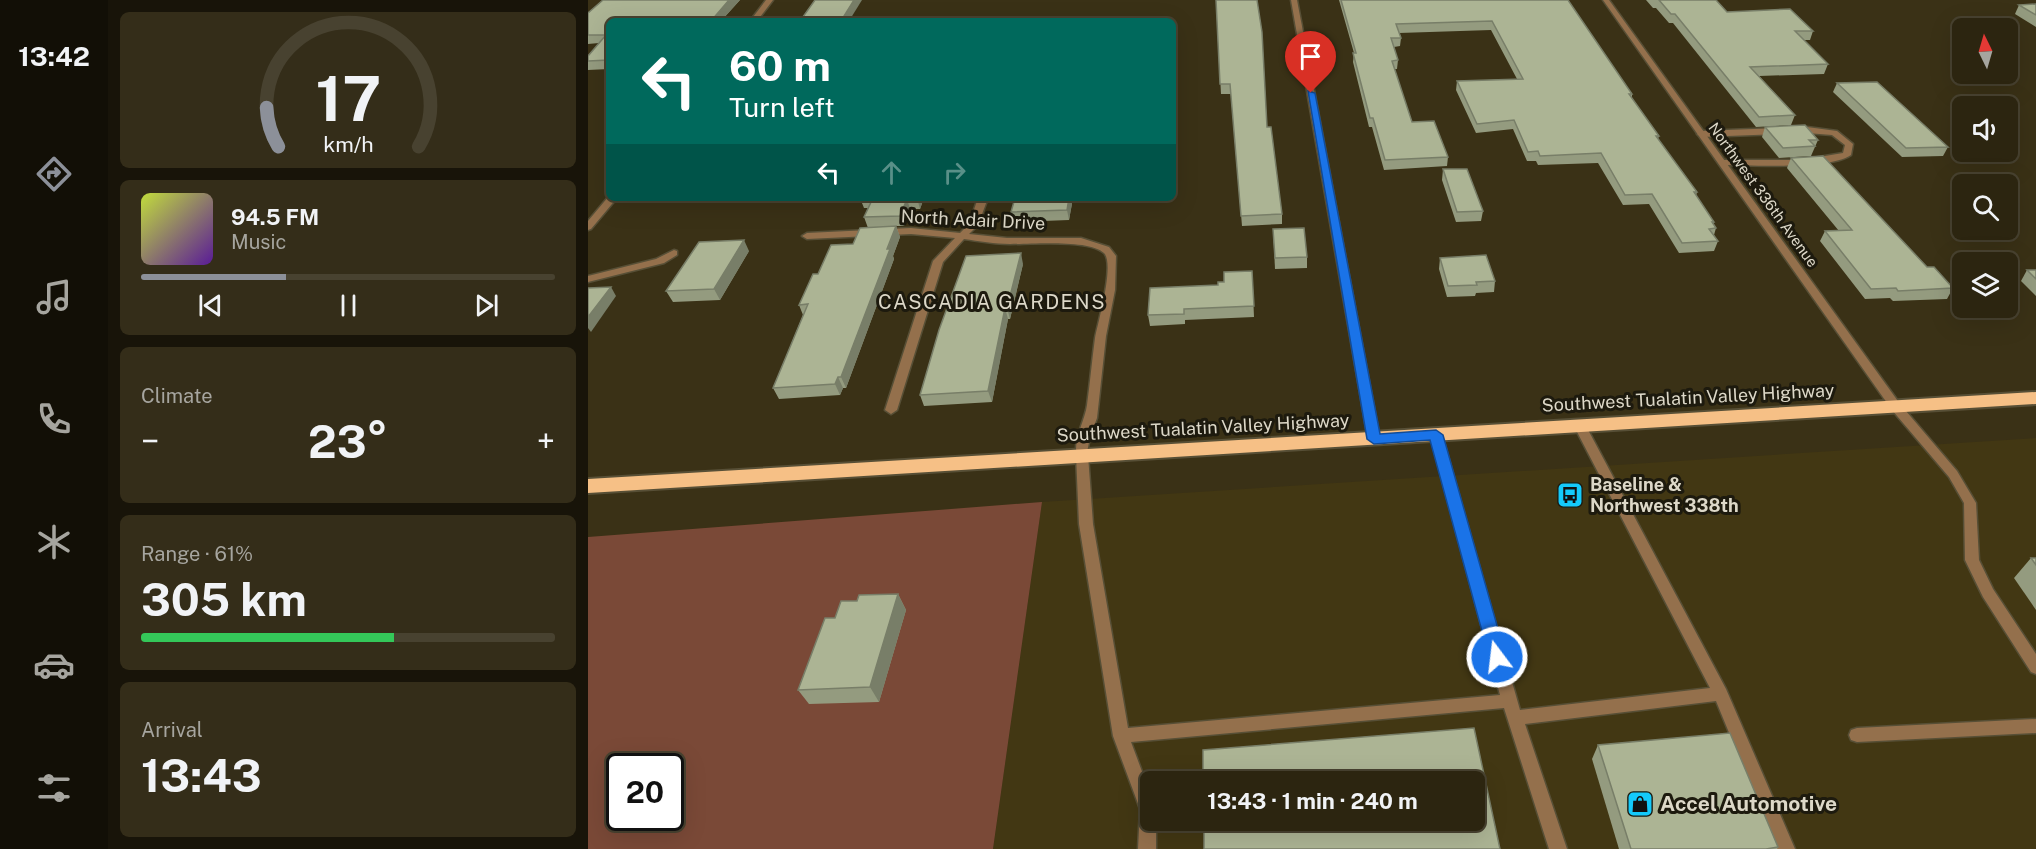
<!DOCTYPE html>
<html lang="en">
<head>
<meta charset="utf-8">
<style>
  body { margin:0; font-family:"Public Sans",sans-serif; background:#342d19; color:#f1f3f6; height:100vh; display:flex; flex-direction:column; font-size:22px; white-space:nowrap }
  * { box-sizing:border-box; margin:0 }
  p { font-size:20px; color:#a6a59f }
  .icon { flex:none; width:33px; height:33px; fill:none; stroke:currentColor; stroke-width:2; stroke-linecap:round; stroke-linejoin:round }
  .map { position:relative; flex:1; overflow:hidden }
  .details { display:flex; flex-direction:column; gap:12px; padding:12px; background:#181409; width:480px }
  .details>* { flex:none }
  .top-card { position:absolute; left:18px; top:18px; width:570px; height:183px; border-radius:9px; box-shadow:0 6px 24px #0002,0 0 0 2px #484230; background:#00695c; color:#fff; overflow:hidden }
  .needle { width:39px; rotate:355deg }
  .fabs { position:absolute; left:1364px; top:18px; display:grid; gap:12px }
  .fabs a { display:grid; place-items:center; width:66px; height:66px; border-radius:9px; background:#2c2510; box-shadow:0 6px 24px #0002,0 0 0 2px #484230; font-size:30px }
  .speed { position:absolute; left:18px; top:753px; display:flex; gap:12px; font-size:30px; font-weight:700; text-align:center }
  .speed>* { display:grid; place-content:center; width:78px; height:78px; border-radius:50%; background:#2c2510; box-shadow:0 6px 24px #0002,0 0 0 2px #484230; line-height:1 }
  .speed .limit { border:3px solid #111; border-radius:9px; background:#fff; color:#111 }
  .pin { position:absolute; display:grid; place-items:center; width:51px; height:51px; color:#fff; margin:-62px -26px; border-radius:50% 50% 50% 0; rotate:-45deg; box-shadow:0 0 6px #0007 }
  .pin .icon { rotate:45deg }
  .me { position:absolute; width:66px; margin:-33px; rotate:345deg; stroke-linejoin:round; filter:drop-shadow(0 0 4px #0008) }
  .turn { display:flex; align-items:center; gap:21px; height:126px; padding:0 24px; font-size:27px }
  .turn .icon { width:78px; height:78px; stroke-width:2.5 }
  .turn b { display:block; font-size:42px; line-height:51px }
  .lanes { display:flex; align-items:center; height:57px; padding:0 24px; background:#0003; justify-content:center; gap:30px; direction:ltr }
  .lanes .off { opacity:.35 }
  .big { font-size:45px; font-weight:700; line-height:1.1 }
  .details .card { flex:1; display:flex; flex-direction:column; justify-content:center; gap:9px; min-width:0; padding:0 21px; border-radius:9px; background:#342d19 }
  .details .dial { align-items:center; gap:0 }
  .dial svg { height:156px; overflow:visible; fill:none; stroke:#484230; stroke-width:7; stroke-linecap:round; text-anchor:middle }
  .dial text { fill:#f1f3f6; stroke:none }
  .song { display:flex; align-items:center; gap:18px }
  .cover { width:72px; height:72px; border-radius:9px; background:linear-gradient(135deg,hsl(70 70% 55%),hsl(270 70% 35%)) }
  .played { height:6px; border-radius:3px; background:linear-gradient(90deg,#8c9099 35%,#484230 35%) }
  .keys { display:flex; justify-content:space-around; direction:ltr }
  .heat { display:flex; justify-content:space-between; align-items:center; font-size:33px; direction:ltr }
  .charge { height:9px; border-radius:4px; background:linear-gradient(90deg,#34c759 61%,#484230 0) }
  .trip { position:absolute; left:552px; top:771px; width:345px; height:60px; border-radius:9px; background:#2c2510; box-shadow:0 6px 24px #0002,0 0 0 2px #484230; font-weight:700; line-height:60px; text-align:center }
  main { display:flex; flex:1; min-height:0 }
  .dock { display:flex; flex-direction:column; width:108px; justify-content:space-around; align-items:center; background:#120f06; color:#a6a59f }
  .dock .icon { width:42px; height:42px }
  .dock .selected { color:#8c9099 }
  .dock b { font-size:27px; color:#f1f3f6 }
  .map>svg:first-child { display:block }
</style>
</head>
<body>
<main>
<nav class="dock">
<b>13:42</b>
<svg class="icon selected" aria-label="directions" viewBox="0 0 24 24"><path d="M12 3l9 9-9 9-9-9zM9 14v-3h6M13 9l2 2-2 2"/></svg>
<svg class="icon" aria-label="music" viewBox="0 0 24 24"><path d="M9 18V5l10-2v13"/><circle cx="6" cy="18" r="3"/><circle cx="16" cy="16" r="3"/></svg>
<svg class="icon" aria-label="phone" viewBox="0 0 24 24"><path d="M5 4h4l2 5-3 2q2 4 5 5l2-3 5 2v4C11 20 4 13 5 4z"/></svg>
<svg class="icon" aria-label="climate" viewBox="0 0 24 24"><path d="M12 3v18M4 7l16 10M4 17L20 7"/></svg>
<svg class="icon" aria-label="car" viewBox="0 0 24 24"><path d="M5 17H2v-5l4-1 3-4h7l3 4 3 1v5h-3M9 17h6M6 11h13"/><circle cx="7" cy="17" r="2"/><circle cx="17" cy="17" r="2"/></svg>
<svg class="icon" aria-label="filters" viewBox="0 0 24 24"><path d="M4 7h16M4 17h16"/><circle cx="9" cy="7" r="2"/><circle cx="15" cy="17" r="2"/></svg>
</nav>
<section class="details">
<div class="card dial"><svg viewBox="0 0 100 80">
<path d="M14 69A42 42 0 1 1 86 69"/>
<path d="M14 69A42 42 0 0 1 8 49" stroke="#8c9099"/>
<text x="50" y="56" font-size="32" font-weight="700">17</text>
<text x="50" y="72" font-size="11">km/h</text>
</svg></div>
<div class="card">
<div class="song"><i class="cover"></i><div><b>94.5 FM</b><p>Music</p></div></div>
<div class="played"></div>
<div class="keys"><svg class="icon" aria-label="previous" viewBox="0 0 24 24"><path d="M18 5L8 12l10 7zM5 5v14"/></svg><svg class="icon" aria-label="pause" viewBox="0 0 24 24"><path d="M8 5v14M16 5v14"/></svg><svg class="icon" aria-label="next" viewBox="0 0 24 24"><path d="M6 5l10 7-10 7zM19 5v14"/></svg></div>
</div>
<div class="card"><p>Climate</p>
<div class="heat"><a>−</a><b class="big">23°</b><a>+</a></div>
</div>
<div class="card"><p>Range · 61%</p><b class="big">305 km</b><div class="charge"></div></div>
<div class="card"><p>Arrival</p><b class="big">13:43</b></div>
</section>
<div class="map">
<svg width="1448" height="849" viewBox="0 0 1448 849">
  <rect width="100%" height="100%" fill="#3a3116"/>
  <path fill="#423713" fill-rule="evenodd" d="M 1448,438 L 1448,849 L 405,849 L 454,502 ZM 562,782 L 886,782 L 886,820 L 562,820 Z"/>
  <path fill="#7a4937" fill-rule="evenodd" d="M 454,502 L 405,849 L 0,849 L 0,537 ZM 32,766 L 82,766 L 82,818 L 32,818 Z"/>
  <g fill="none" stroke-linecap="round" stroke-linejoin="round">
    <g stroke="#574f36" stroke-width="3">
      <g id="service">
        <path d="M 1219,127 L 1249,131 L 1265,144 L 1263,155 C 1241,170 1163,165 1134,165 L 1131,164 L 1131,160 L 1213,160 L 1255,153 L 1257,145 L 1244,135 L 1219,133 L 1113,137 L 1109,134 L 1113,131 Z"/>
        <polygon points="86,250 89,251 89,255 76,263 0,282 0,276 68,259"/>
        <polygon points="1308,403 1312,404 1369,471 1388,503 1391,560 1405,589 1448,654 1448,674 1443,672 1395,597 1377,560 1376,503 1361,477 1304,410 1302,407"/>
        <polygon points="992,422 998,426 1138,689 1207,849 1189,849 1128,701 937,724 979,849 961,849 916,708 543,742 562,793 562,820 568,820 568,849 550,849 552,809 525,736 491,524 488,455 490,452 498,452 500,455 505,524 540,728 912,695 842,435 848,431 854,435 932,710 1122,688 986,426"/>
        <polygon points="1448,719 1448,733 1269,742 1263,740 1261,735 1263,730 1269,728"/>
      </g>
    </g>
    <g stroke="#574f36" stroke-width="3">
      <g id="minor">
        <polygon points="178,0 185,0 169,21 162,21"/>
        <polygon points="703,0 709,0 792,439 786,443 780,439"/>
        <polygon points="1015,0 1021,0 1312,404 1314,407 1312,410 1304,410"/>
        <polygon points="21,196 21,198 29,198 3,229 0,230 0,221"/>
        <path d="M 390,198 L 400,198 L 390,225 L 381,234 L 419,238 L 493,238 L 521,247 L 528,256 L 527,290 L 518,336 L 509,418 L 502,437 L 498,458 L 490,458 C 483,443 497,421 499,405 C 502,383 504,360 507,338 C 510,322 527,264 516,253 C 502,239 442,244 422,244 C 407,244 391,241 376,239 L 355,262 L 309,410 L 303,414 L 297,410 L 345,261 L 367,238 L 323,234 L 219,239 L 214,236 L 219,233 L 323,228 L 372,233 L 381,224 Z"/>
      </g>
    </g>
    <g stroke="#574f36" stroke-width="4">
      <polygon id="trunk" points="1448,392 1448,404 0,493 0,479"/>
    </g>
    <use href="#service" fill="#94704c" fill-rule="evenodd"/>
    <use href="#minor" fill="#94704c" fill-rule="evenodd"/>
    <use href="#trunk" fill="#f6c086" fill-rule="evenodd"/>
  </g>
  <g fill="#949b7f">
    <polygon points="152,0 133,21 21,21 21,69 0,70 0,56 11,43 0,44 0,13"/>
    <polygon points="628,0 679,127 694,214 694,224 654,226 643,94 633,94"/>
    <polygon points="751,0 980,0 1044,94 1044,98 1071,136 1070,139 1109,192 1108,196 1126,222 1125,224 1128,228 1126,235 1130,241 1126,251 1091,253 1061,204 1035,205 1010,163 950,165 948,161 939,161 925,129 888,133 868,90 869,81 929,79 903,30 811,33 813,38 812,46 806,47 810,60 809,69 806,69 824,122 860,157 859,166 796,170 784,127 781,127 765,62 766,53"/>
    <polygon points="1058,0 1128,0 1139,12 1225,31 1222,40 1216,40 1240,64 1236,74 1171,76 1207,115 1203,125 1168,127 1085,23 1081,23 1068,8 1065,8"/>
    <polygon points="1448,4 1448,27 1427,14 1431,5"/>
    <polygon points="1249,83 1360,147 1355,156 1314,157 1245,92"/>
    <polygon points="1177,127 1230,140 1223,156 1191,158 1174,137"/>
    <polygon points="1203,158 1365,288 1359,299 1305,301 1302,298 1277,299 1232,241 1237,231 1251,231 1199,168"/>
    <polygon points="855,169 895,211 893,221 868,222 854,180"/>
    <polygon points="272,198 336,198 332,209 322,209 316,226 308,226 312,237 305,256 306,259 258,388 255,388 252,395 191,399 185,388 215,315 211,305 280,228 276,217 280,208 276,208"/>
    <polygon points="427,198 485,198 481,220 426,222 423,212"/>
    <polygon points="685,229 719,257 719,268 687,269"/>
    <polygon points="161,251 132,300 85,302 78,291"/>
    <polygon points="852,258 907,281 906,292 888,293 887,296 859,297 851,269"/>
    <polygon points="435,264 422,319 420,319 404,402 336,406 332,395"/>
    <polygon points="1439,270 1448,270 1448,296 1433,281"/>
    <polygon points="664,271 666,317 597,320 597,324 562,326 560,315"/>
    <polygon points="1443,558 1448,558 1448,610 1426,578"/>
    <polygon points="310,594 318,610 291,702 221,704 210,690 247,618 269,601"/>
    <polygon points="1010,745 1190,847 1189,849 1031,849 1004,759"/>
  </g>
  <g fill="#787e68">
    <polygon points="141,0 152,0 133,21 123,21"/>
    <polygon points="266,0 274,0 261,21 253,21"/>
    <polygon points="329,198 336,198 332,209"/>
    <polygon points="481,198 485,198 481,220 479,210"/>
    <polygon points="319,199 322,209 316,226 312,216"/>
    <polygon points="308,226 312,237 305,256 306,259 258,388 253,377"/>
    <polygon points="156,240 161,251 132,300 126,289"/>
    <polygon points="433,253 435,264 422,319 419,308"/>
    <polygon points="23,287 28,296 3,332 0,328 0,317"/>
    <polygon points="417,308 420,319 404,402 400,391"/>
    <polygon points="250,377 255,388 252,395 247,384"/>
    <polygon points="310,594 318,610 291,702 282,687"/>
  </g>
  <g fill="#acb494" stroke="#787e68" stroke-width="1.5">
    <polygon points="15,0 141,0 123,21 21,21 21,60 0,61 0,56 18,35 0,35 0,13"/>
    <polygon points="227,0 266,0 253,21 212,21"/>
    <polygon points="628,0 669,0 674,32 679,127 683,127 694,214 653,216 642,84 632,84"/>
    <polygon points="753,0 980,0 1044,94 1041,94 1071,136 1068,136 1109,192 1106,192 1126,222 1124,222 1128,228 1121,229 1130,241 1094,243 1064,194 1037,195 1013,153 952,156 950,151 940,152 926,120 889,124 869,81 935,79 904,21 808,24 813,38 803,38 810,60 804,61 824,122 846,121 860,157 797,160 785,118 782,118 765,53 768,53"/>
    <polygon points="1071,0 1128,0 1139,12 1202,9 1225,31 1207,31 1240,64 1162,67 1207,115 1171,117 1087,14 1083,14"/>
    <polygon points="1448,4 1448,15 1431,5"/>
    <polygon points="523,18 522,21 471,21 472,20"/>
    <polygon points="1289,82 1360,147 1318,148 1249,83"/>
    <polygon points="1217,125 1230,140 1221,140 1227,146 1195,148 1177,127"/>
    <polygon points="1235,156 1339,267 1346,267 1365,288 1310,291 1308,288 1283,289 1237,231 1264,230 1203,158"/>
    <polygon points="855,169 879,169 895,211 869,212"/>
    <polygon points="285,198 329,198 319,199 312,216 276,217"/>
    <polygon points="427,198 481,198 479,210 423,212"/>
    <polygon points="308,226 299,249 302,249 253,377 250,377 247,384 185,388 220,304 211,305 225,274 230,274 243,245 265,244 272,228"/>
    <polygon points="716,228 719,257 687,258 685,229"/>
    <polygon points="156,240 126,289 78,291 111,242"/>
    <polygon points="433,253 419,308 417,308 400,391 332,395 351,330 378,256"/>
    <polygon points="898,255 907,281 888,282 889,285 860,286 852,258"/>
    <polygon points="1439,270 1448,270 1448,279"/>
    <polygon points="664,271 666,306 596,309 596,314 560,315 562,288 630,285 630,282 636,282 636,272"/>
    <polygon points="23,287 0,317 0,288"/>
    <polygon points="1443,558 1448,558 1448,565"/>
    <polygon points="310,594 282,687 210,690 237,618 247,618 253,601 269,601 271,595"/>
    <polygon points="886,728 912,849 616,849 616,820 886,820 886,782 615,782 615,750"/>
    <polygon points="1142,733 1190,847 1178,849 1043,849 1010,745"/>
  </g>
  <polygon fill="#1a73e8" stroke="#114b97" stroke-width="1.5" points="720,91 727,93 792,434 848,430 855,435 918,657 915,662 909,664 903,662 901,657 842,440 786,444 779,439"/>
  <defs>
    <g id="bus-square" transform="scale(1.35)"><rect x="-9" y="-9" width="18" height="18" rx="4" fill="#14cafb" stroke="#1d1a0e"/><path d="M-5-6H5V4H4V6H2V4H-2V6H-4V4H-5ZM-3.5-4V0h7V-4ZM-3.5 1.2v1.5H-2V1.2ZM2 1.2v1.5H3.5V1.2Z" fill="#111"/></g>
    <g id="shop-square" transform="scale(1.35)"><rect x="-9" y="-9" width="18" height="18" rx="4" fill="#14cafb" stroke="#1d1a0e"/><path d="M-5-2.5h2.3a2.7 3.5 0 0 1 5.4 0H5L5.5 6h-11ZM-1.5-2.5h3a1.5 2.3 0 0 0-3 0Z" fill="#111"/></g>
  </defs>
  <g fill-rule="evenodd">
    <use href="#bus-square" x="982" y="495"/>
    <use href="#shop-square" x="1052" y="804"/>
  </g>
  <g text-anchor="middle" stroke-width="6" stroke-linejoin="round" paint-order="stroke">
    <g font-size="15" fill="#ddd8c8" stroke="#1d1a0e">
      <text transform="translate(1175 195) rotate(54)" y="5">Northwest 336th Avenue</text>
    </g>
    <g font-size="18" fill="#ddd8c8" stroke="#1d1a0e">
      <text transform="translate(385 220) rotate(3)" y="6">North Adair Drive</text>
      <text transform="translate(1100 398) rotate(-3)" y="6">Southwest Tualatin Valley Highway</text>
      <text transform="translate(615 428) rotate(-3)" y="6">Southwest Tualatin Valley Highway</text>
    </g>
    <g font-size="18" font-weight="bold" fill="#ddd8c8" stroke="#1d1a0e" text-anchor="start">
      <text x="1002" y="491">Baseline &amp;<tspan x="1002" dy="21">Northwest 338th</tspan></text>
    </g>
    <g font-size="20" letter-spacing="1.5" fill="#ddd8c8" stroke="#1d1a0e">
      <text x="404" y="309">CASCADIA GARDENS</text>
    </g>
    <g font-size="21" font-weight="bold" fill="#ddd8c8" stroke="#1d1a0e" text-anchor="start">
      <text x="1072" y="811">Accel Automotive</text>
    </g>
  </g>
</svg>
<div class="fabs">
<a><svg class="needle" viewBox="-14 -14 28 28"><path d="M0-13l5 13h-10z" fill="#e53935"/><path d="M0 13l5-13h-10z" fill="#a6a59f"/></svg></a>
<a><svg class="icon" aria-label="sound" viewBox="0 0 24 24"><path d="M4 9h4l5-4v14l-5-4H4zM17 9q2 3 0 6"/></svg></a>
<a><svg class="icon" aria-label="search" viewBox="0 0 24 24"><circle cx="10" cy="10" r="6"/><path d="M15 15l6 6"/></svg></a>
<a><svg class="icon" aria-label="layers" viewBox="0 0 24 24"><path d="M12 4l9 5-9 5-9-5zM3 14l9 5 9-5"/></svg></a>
</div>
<div class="speed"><div class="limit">20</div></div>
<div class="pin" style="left:723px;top:93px;background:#d93025"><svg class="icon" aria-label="arrive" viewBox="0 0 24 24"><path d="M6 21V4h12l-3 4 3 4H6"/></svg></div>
<svg class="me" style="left:909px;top:657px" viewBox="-20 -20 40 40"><circle r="17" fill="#1a73e8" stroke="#fff" stroke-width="3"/><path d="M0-11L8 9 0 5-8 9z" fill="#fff"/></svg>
<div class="trip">13:43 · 1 min · 240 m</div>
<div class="top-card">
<div class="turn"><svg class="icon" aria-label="left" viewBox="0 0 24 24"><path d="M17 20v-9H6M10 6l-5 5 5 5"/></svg><div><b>60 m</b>Turn left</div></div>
<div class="lanes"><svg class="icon" aria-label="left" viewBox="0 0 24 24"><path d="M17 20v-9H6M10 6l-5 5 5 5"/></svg><svg class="icon off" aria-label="ahead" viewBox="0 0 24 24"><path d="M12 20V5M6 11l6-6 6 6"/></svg><svg class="icon off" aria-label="right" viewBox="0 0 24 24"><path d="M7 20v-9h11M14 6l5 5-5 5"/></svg></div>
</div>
</div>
</main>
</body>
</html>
